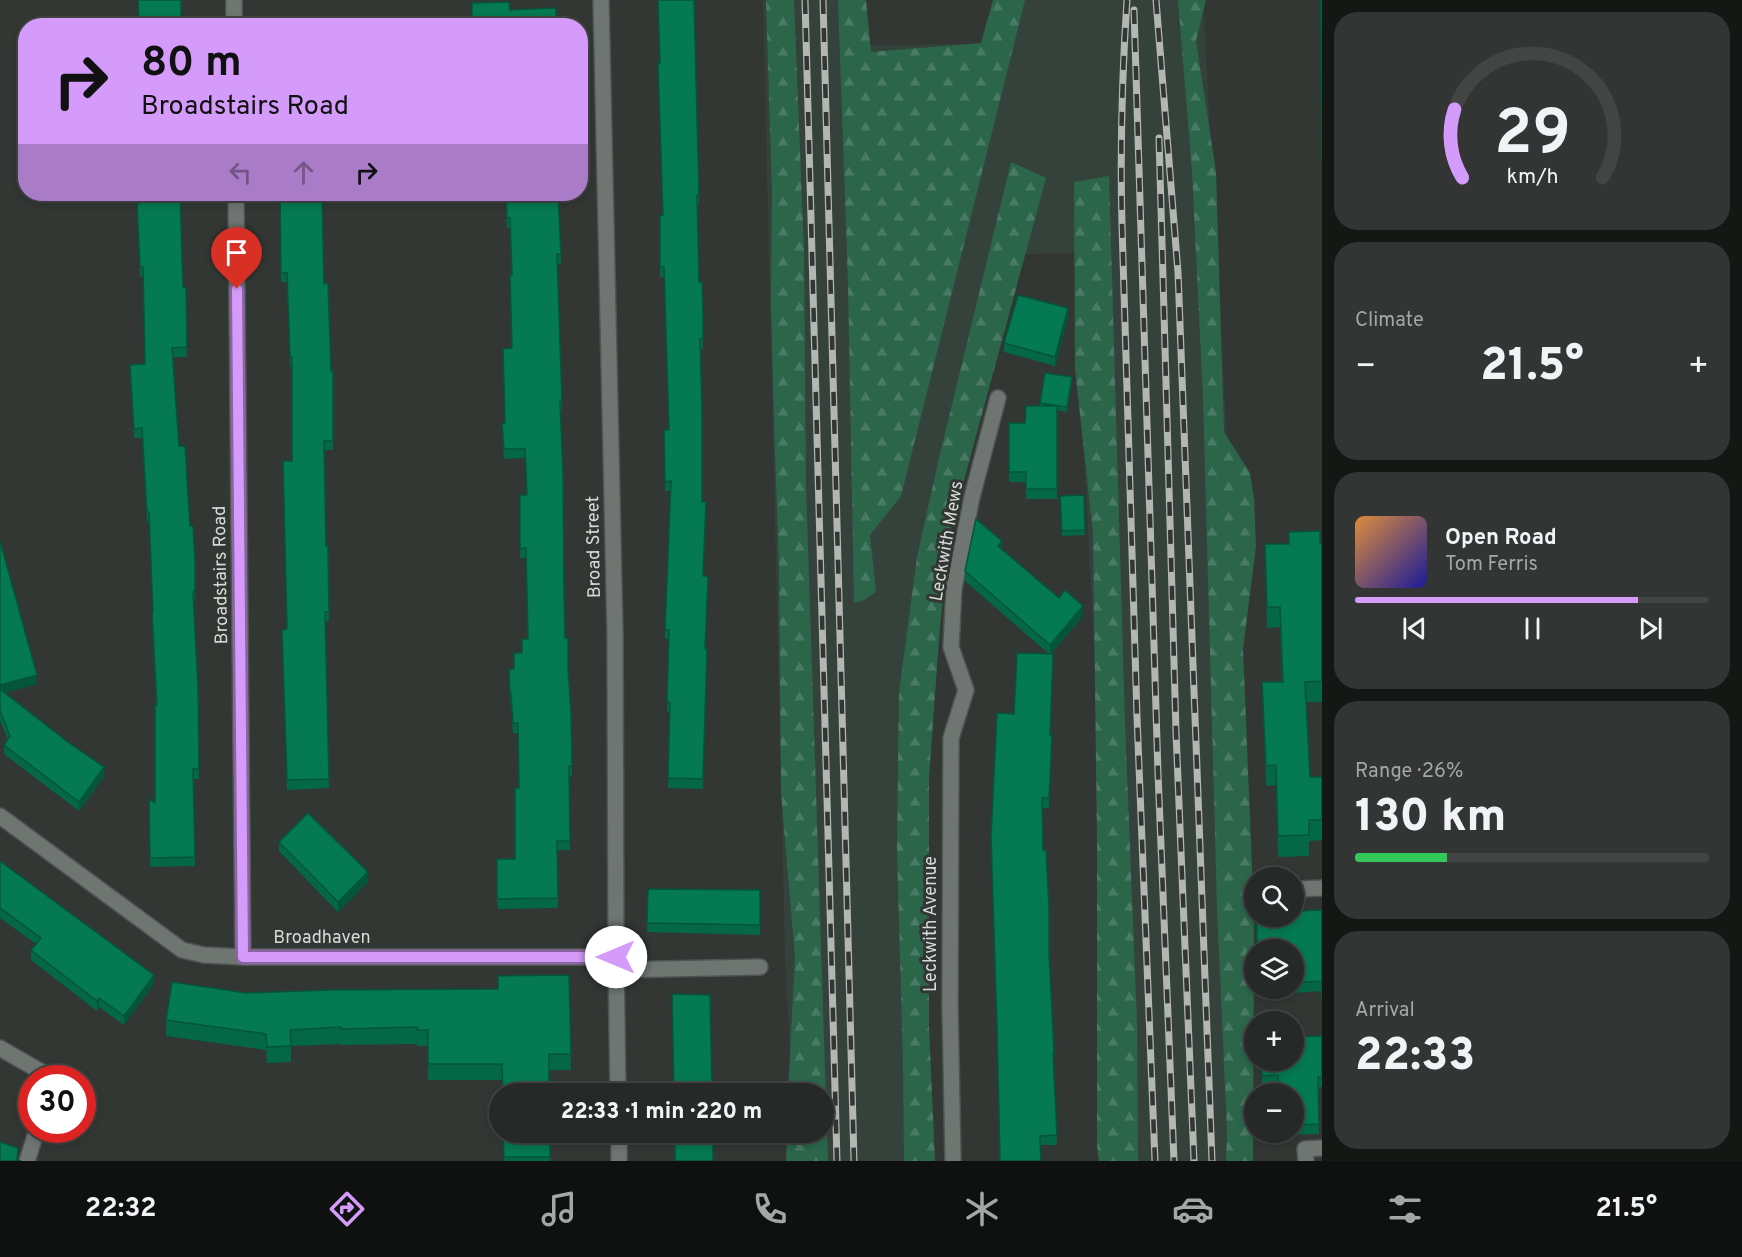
<!DOCTYPE html>
<html lang="en">
<head>
<meta charset="utf-8">
<style>
  body { margin:0; font-family:Overpass,sans-serif; background:#323533; color:#f1f3f6; height:100vh; display:flex; flex-direction:column; font-size:22px; white-space:nowrap }
  * { box-sizing:border-box; margin:0 }
  p { font-size:20px; color:#a4a6a7 }
  .icon { flex:none; width:33px; height:33px; fill:none; stroke:currentColor; stroke-width:2; stroke-linecap:round; stroke-linejoin:round }
  .map { position:relative; flex:1; overflow:hidden }
  .drawer { display:flex; flex-direction:column; gap:12px; padding:12px; background:#151715; width:420px }
  .drawer>* { flex:none }
  .banner { position:absolute; left:18px; top:18px; width:570px; height:183px; border-radius:24px; box-shadow:0 3px 9px #0003,0 0 0 2px #424544; background:#d59bfa; color:#111; overflow:hidden }
  .fabs { position:absolute; left:1244px; top:867px; display:grid; gap:12px }
  .fabs a { display:grid; place-items:center; width:60px; height:60px; border-radius:50%; background:#262927; box-shadow:0 3px 9px #0003,0 0 0 2px #424544; font-size:30px }
  .speed { position:absolute; left:18px; top:1065px; display:flex; gap:12px; font-size:30px; font-weight:700; text-align:center }
  .speed>* { display:grid; place-content:center; width:78px; height:78px; border-radius:50%; background:#262927; box-shadow:0 3px 9px #0003,0 0 0 2px #424544; line-height:1 }
  .speed .limit { border:9px solid #d22; background:#fff; color:#111 }
  .pin { position:absolute; display:grid; place-items:center; width:51px; height:51px; color:#fff; margin:-62px -26px; border-radius:50% 50% 50% 0; rotate:-45deg; box-shadow:0 0 6px #0007 }
  .pin .icon { rotate:45deg }
  .me { position:absolute; width:66px; margin:-33px; rotate:270deg; stroke-linejoin:round; filter:drop-shadow(0 0 4px #0008) }
  .turn { display:flex; align-items:center; gap:21px; height:126px; padding:0 24px; font-size:27px }
  .turn .icon { width:78px; height:78px; stroke-width:2.5 }
  .turn b { display:block; font-size:42px; line-height:51px }
  .lanes { display:flex; align-items:center; height:57px; padding:0 24px; background:#0003; justify-content:center; gap:30px; direction:ltr }
  .lanes .off { opacity:.35 }
  .big { font-size:45px; font-weight:800; line-height:1.1 }
  .drawer .card { flex:1; display:flex; flex-direction:column; justify-content:center; gap:9px; min-width:0; padding:0 21px; border-radius:24px; background:#323533 }
  .drawer .dial { align-items:center; gap:0 }
  .dial svg { height:156px; overflow:visible; fill:none; stroke:#424544; stroke-width:7; stroke-linecap:round; text-anchor:middle }
  .dial text { fill:#f1f3f6; stroke:none }
  .song { display:flex; align-items:center; gap:18px }
  .cover { width:72px; height:72px; border-radius:9px; background:linear-gradient(135deg,hsl(30 70% 55%),hsl(240 70% 35%)) }
  .played { height:6px; border-radius:3px; background:linear-gradient(90deg,#d59bfa 80%,#424544 80%) }
  .keys { display:flex; justify-content:space-around; direction:ltr }
  .heat { display:flex; justify-content:space-between; align-items:center; font-size:33px; direction:ltr }
  .charge { height:9px; border-radius:4px; background:linear-gradient(90deg,#34c759 26%,#424544 0) }
  .trip { position:absolute; left:489px; top:1083px; width:345px; height:60px; border-radius:30px; background:#262927; box-shadow:0 3px 9px #0003,0 0 0 2px #424544; font-weight:800; line-height:60px; text-align:center }
  .dock { display:flex; height:96px; justify-content:space-around; align-items:center; background:#0f1010; color:#a4a6a7 }
  .dock .icon { width:42px; height:42px }
  .dock .selected { color:#d59bfa }
  .dock b { font-size:27px; color:#f1f3f6 }
  main { display:flex; flex:1; min-height:0 }
  .map>svg:first-child { display:block }
</style>
</head>
<body>
<main>
<div class="map">
<svg width="1322" height="1161" viewBox="0 0 1322 1161">
  <defs>
    <pattern id="forest-firs" width="22" height="20" patternUnits="userSpaceOnUse" patternTransform="scale(1.5)"><rect width="22" height="20" fill="#2b664b"/><path d="M5 1l3.5 6h-7zM16 11l3.5 6h-7z" fill="#497b64"/></pattern>
  </defs>
  <rect width="100%" height="100%" fill="#323734"/>
  <polygon fill="#35423b" points="763,0 858,0 859,45 990,44 997,0 1203,0 1235,590 1249,1161 1120,1161 1074,253 1012,255 978,364 921,683 913,1161 796,1161 824,1132 824,1094 792,1093 785,955"/>
  <g fill="url(#forest-firs)">
    <polygon points="766,0 794,0 804,252 806,485 828,1161 786,1161 787,1133 824,1132 824,1094 788,1093 795,958 781,792 779,568 774,422 771,302 772,191"/>
    <polygon points="838,0 866,0 871,52 981,43 993,0 1025,0 901,496 870,535 876,592 864,600 854,603 848,283"/>
    <polygon points="1178,0 1206,0 1196,41 1216,172 1224,432 1250,473 1254,498 1256,546 1243,649 1254,916 1253,1161 1226,1161 1227,1131 1217,908 1203,397 1192,171"/>
    <polygon points="1011,162 1046,178 951,528 940,626 929,777 929,1027 935,1161 904,1161 903,1065 897,849 899,693 917,557 939,458"/>
    <polygon points="1109,176 1125,724 1137,1022 1138,1161 1099,1161 1097,1145 1097,841 1093,533 1075,369 1074,182"/>
  </g>
  <g fill="none" stroke-linecap="round" stroke-linejoin="round">
    <g stroke="#4e5451" stroke-width="18">
      <g id="lane">
        <polyline points="0,1048 52,1078"/>
        <polyline points="27,1161 37,1130"/>
        <polyline points="1306,1161 1305,1149 1322,1148"/>
      </g>
    </g>
    <g stroke="#4e5451" stroke-width="18">
      <g id="street">
        <polyline points="234,0 234,26"/>
        <polyline points="601,0 615,633 616,957 618,1094"/>
        <polyline points="236,194 243,957"/>
        <polyline points="0,816 182,950 204,955 243,957 616,957"/>
        <polyline points="1302,889 1322,888"/>
        <polyline points="616,970 760,967"/>
        <polyline points="619,1132 619,1161"/>
        <polyline points="953,1161 950,1005 951,738 966,690 951,647 954,588 972,497 998,398"/>
      </g>
    </g>
    <use href="#lane" stroke="#6f7672" stroke-width="15"/>
    <use href="#street" stroke="#6f7672" stroke-width="15"/>
    <g stroke="#b3b7b4" stroke-width="7">
      <g id="rail">
        <polyline points="805,0 837,1161"/>
        <polyline points="823,0 854,1161"/>
        <path d="M 1127,0 C 1122,75 1120,150 1122,225 L 1137,717 L 1155,1161"/>
        <polyline points="1156,0 1178,272 1212,1161"/>
        <polyline points="1134,10 1158,773 1174,1161"/>
        <polyline points="1159,138 1176,732 1194,1161"/>
      </g>
    </g>
    <use href="#rail" stroke="#323734" stroke-width="4.5" stroke-dasharray="14" stroke-linecap="butt"/>
  </g>
  <g fill="#046846">
    <polygon points="181,0 181,26 138,26"/>
    <polygon points="660,63 699,195 699,204 697,205 699,282 703,310 703,349 700,349 702,502 706,649 703,789 668,788 670,712 667,712 669,639 665,639 665,630 670,491 665,491 664,430 669,430 664,277 660,277 660,215 663,215"/>
    <polygon points="280,194 324,284 331,371 333,371 333,450 324,450 326,546 328,546 329,621 325,621 329,788 287,790 282,639 287,629 292,461 292,366 290,367 287,282 281,282"/>
    <polygon points="505,194 561,254 561,264 557,264 562,401 562,410 560,410 564,593 565,638 571,714 572,776 569,776 570,850 557,850 558,908 499,909 497,905 497,859 515,859 518,788 518,733 513,733 511,703 510,703 509,669 514,669 522,653 528,639 526,558 520,558 520,495 527,495 525,458 504,459 502,433 502,423 505,423 512,348 512,275 510,228 507,228"/>
    <polygon points="139,203 183,287 186,287 187,357 173,357 179,446 195,561 195,601 194,601 199,769 199,779 193,779 195,866 150,867 149,799 155,803 156,705 152,623 152,613 153,613 149,521 147,522 142,438 134,438 130,375 130,365 145,364 143,277 140,277 137,212"/>
    <polygon points="1068,318 1055,366 1004,352 1004,343"/>
    <polygon points="1072,382 1067,412 1057,410 1057,499 1026,499 1026,482 1009,482 1009,423 1025,423 1040,406 1040,403"/>
    <polygon points="1084,495 1085,535 1062,536 1060,496"/>
    <polygon points="0,541 37,684 5,693 104,777 79,811 4,754 4,745 8,740 0,720"/>
    <polygon points="1322,543 1322,702 1306,702 1310,777 1322,777 1322,840 1309,841 1309,856 1278,857 1276,785 1266,786 1262,682 1282,682 1280,627 1267,628 1265,544"/>
    <polygon points="1002,550 1059,598 1083,616 1051,654 1051,735 1052,744 1049,808 1042,808 1043,850 1054,1053 1054,1063 1053,1063 1057,1145 1040,1145 1014,714 1049,654 965,581 965,571"/>
    <polygon points="279,842 368,882 338,912 279,851"/>
    <polygon points="0,861 154,984 124,1025 99,1007 97,1011 31,960 31,950 36,944 0,918"/>
    <polygon points="648,889 760,890 760,935 647,932"/>
    <polygon points="1322,910 1322,991 1264,995 1263,988 1293,988 1293,950 1257,950 1255,916 1293,916 1299,911"/>
    <polygon points="569,975 571,1070 549,1070 502,1080 428,1080 428,1046 417,1046 417,1044 341,1045 341,1044 291,1046 291,1062 267,1063 266,1050 166,1036 166,1020 246,993 498,989"/>
    <polygon points="1322,1036 1322,1087 1318,1087 1319,1134 1280,1135 1280,1132 1293,1132 1293,1094 1278,1085 1262,1085 1262,1060"/>
    <polygon points="503,1132 550,1132 550,1161 504,1161"/>
  </g>
  <g fill="#045539">
    <polygon points="1068,308 1068,318 1055,366 1055,357"/>
    <polygon points="1002,541 1002,551 998,546"/>
    <polygon points="1083,606 1083,616 1050,655 1050,645"/>
    <polygon points="37,675 37,684 0,694 0,685"/>
    <polygon points="104,767 104,777 79,811 79,802"/>
    <polygon points="368,872 368,882 338,912 338,902"/>
    <polygon points="154,975 154,984 124,1025 124,1016"/>
    <polygon points="99,998 99,1007 97,1011 97,1001"/>
  </g>
  <g fill="#057951" stroke="#045539" stroke-width="1.5">
    <polygon points="138,0 181,0 181,19 176,19 177,26 139,26"/>
    <polygon points="658,0 694,0 699,195 697,195 699,282 702,282 703,310 703,339 700,339 702,411 702,502 706,502 703,576 708,577 705,649 707,649 703,779 668,778 670,703 667,702 669,630 665,630 671,481 665,482 664,430 669,430 664,267 660,267 660,215 663,215 658,63 660,63"/>
    <polygon points="1320,0 1322,0 1322,159"/>
    <polygon points="509,2 510,10 556,8 556,26 472,26 472,3"/>
    <polygon points="332,20 337,26 326,26"/>
    <polygon points="139,194 180,194 183,287 186,287 187,347 172,348 179,446 185,446 190,526 193,526 195,561 195,591 193,592 198,687 199,769 193,769 195,857 150,858 149,799 155,803 155,705 157,705 152,613 153,613 149,512 147,512 142,428 134,429 130,365 145,364 143,267 140,267 137,203 139,203"/>
    <polygon points="280,194 322,194 324,284 328,283 331,371 333,371 333,441 324,441 326,546 328,546 329,612 325,612 329,779 287,780 282,630 287,629 283,461 292,461 292,357 290,357 287,273 281,273"/>
    <polygon points="506,194 558,194 561,254 557,254 562,401 560,401 563,474 564,593 565,638 568,638 568,668 571,714 572,766 569,766 570,841 557,841 558,898 499,899 497,895 497,859 515,859 515,788 519,788 518,723 513,723 511,694 510,694 509,669 514,669 514,653 522,653 522,639 528,639 526,548 520,549 520,495 527,495 525,449 504,449 502,423 505,423 503,349 512,348 510,275 512,275 510,218 507,218"/>
    <polygon points="1018,295 1068,308 1055,357 1004,343"/>
    <polygon points="1045,373 1072,377 1067,407 1040,403"/>
    <polygon points="1026,406 1057,406 1057,489 1026,489 1026,472 1009,472 1009,423 1025,423"/>
    <polygon points="1084,495 1085,530 1062,531 1060,496"/>
    <polygon points="976,519 1002,541 998,546 1059,598 1065,590 1083,606 1050,645 965,571"/>
    <polygon points="1320,531 1320,543 1322,543 1322,681 1305,682 1310,777 1322,777 1322,820 1309,820 1309,835 1278,836 1276,765 1266,766 1262,682 1283,682 1280,607 1267,607 1265,544 1289,544 1289,532"/>
    <polygon points="0,541 37,675 0,685"/>
    <polygon points="1017,653 1053,654 1050,735 1052,735 1049,798 1042,798 1043,850 1046,850 1049,907 1049,953 1054,1053 1053,1053 1057,1135 1040,1136 1041,1161 1000,1161 997,1026 991,837 997,713 1014,714"/>
    <polygon points="0,689 65,740 104,767 79,802 4,745 10,736 0,710"/>
    <polygon points="308,813 368,872 338,902 279,842"/>
    <polygon points="0,861 154,975 124,1016 99,998 97,1001 31,950 41,938 0,908"/>
    <polygon points="648,889 760,890 760,925 647,923"/>
    <polygon points="1293,904 1299,904 1299,911 1322,910 1322,999 1322,981 1293,983 1293,950 1258,950 1256,916 1293,916"/>
    <polygon points="569,975 571,1054 549,1054 549,1094 503,1094 502,1064 428,1064 428,1030 417,1030 417,1027 341,1029 341,1027 290,1030 291,1046 267,1047 266,1034 166,1020 172,982 246,993 330,990 498,989 498,976"/>
    <polygon points="672,994 710,995 712,1094 674,1094"/>
    <polygon points="1322,1036 1322,1077 1318,1077 1319,1124 1293,1125 1293,1094 1279,1094 1278,1075 1262,1076 1262,1060 1293,1060 1293,1037"/>
    <polygon points="503,1132 550,1132 550,1157 504,1157"/>
    <rect x="675" y="1132" width="38" height="29"/>
    <polygon points="0,1142 18,1148 17,1160 21,1161 0,1161"/>
  </g>
  <g fill="none" stroke-linecap="round" stroke-linejoin="round">
    <g stroke="#8a65a2" stroke-width="15">
      <polyline id="route" points="237,289 243,957 616,957"/>
    </g>
    <use href="#route" stroke="#d59bfa" stroke-width="10"/>
  </g>
  <g text-anchor="middle" stroke-width="6" stroke-linejoin="round" paint-order="stroke">
    <g font-size="18" fill="#d7dbd8" stroke="#323734">
      <text transform="translate(946 541) rotate(-80)" y="6">Leckwith Mews</text>
      <text transform="translate(593 547) rotate(-91)" y="6">Broad Street</text>
      <text transform="translate(220 575) rotate(-91)" y="6">Broadstairs Road</text>
      <text transform="translate(930 924) rotate(-90)" y="6">Leckwith Avenue</text>
      <text x="322" y="943">Broadhaven</text>
    </g>
  </g>
</svg>
<div class="fabs">
<a><svg class="icon" aria-label="search" viewBox="0 0 24 24"><circle cx="10" cy="10" r="6"/><path d="M15 15l6 6"/></svg></a>
<a><svg class="icon" aria-label="layers" viewBox="0 0 24 24"><path d="M12 4l9 5-9 5-9-5zM3 14l9 5 9-5"/></svg></a>
<a>+</a>
<a>−</a>
</div>
<div class="speed"><div class="limit">30</div></div>
<div class="pin" style="left:237px;top:289px;background:#d93025"><svg class="icon" aria-label="arrive" viewBox="0 0 24 24"><path d="M6 21V4h12l-3 4 3 4H6"/></svg></div>
<svg class="me" style="left:616px;top:957px" viewBox="-20 -20 40 40"><circle r="19" fill="#fff"/><path d="M0-13L10 11 0 6-10 11z" fill="#d59bfa"/></svg>
<div class="trip">22:33 · 1 min · 220 m</div>
<div class="banner">
<div class="turn"><svg class="icon" aria-label="right" viewBox="0 0 24 24"><path d="M7 20v-9h11M14 6l5 5-5 5"/></svg><div><b>80 m</b>Broadstairs Road</div></div>
<div class="lanes"><svg class="icon off" aria-label="left" viewBox="0 0 24 24"><path d="M17 20v-9H6M10 6l-5 5 5 5"/></svg><svg class="icon off" aria-label="ahead" viewBox="0 0 24 24"><path d="M12 20V5M6 11l6-6 6 6"/></svg><svg class="icon" aria-label="right" viewBox="0 0 24 24"><path d="M7 20v-9h11M14 6l5 5-5 5"/></svg></div>
</div>
</div>
<section class="drawer">
<div class="card dial"><svg viewBox="0 0 100 80">
<path d="M14 69A42 42 0 1 1 86 69"/>
<path d="M14 69A42 42 0 0 1 10 34" stroke="#d59bfa"/>
<text x="50" y="56" font-size="32" font-weight="700">29</text>
<text x="50" y="72" font-size="11">km/h</text>
</svg></div>
<div class="card"><p>Climate</p>
<div class="heat"><a>−</a><b class="big">21.5°</b><a>+</a></div>
</div>
<div class="card">
<div class="song"><i class="cover"></i><div><b>Open Road</b><p>Tom Ferris</p></div></div>
<div class="played"></div>
<div class="keys"><svg class="icon" aria-label="previous" viewBox="0 0 24 24"><path d="M18 5L8 12l10 7zM5 5v14"/></svg><svg class="icon" aria-label="pause" viewBox="0 0 24 24"><path d="M8 5v14M16 5v14"/></svg><svg class="icon" aria-label="next" viewBox="0 0 24 24"><path d="M6 5l10 7-10 7zM19 5v14"/></svg></div>
</div>
<div class="card"><p>Range · 26%</p><b class="big">130 km</b><div class="charge"></div></div>
<div class="card"><p>Arrival</p><b class="big">22:33</b></div>
</section>
</main>
<nav class="dock">
<b>22:32</b>
<svg class="icon selected" aria-label="directions" viewBox="0 0 24 24"><path d="M12 3l9 9-9 9-9-9zM9 14v-3h6M13 9l2 2-2 2"/></svg>
<svg class="icon" aria-label="music" viewBox="0 0 24 24"><path d="M9 18V5l10-2v13"/><circle cx="6" cy="18" r="3"/><circle cx="16" cy="16" r="3"/></svg>
<svg class="icon" aria-label="phone" viewBox="0 0 24 24"><path d="M5 4h4l2 5-3 2q2 4 5 5l2-3 5 2v4C11 20 4 13 5 4z"/></svg>
<svg class="icon" aria-label="climate" viewBox="0 0 24 24"><path d="M12 3v18M4 7l16 10M4 17L20 7"/></svg>
<svg class="icon" aria-label="car" viewBox="0 0 24 24"><path d="M5 17H2v-5l4-1 3-4h7l3 4 3 1v5h-3M9 17h6M6 11h13"/><circle cx="7" cy="17" r="2"/><circle cx="17" cy="17" r="2"/></svg>
<svg class="icon" aria-label="filters" viewBox="0 0 24 24"><path d="M4 7h16M4 17h16"/><circle cx="9" cy="7" r="2"/><circle cx="15" cy="17" r="2"/></svg>
<b>21.5°</b>
</nav>
</body>
</html>
